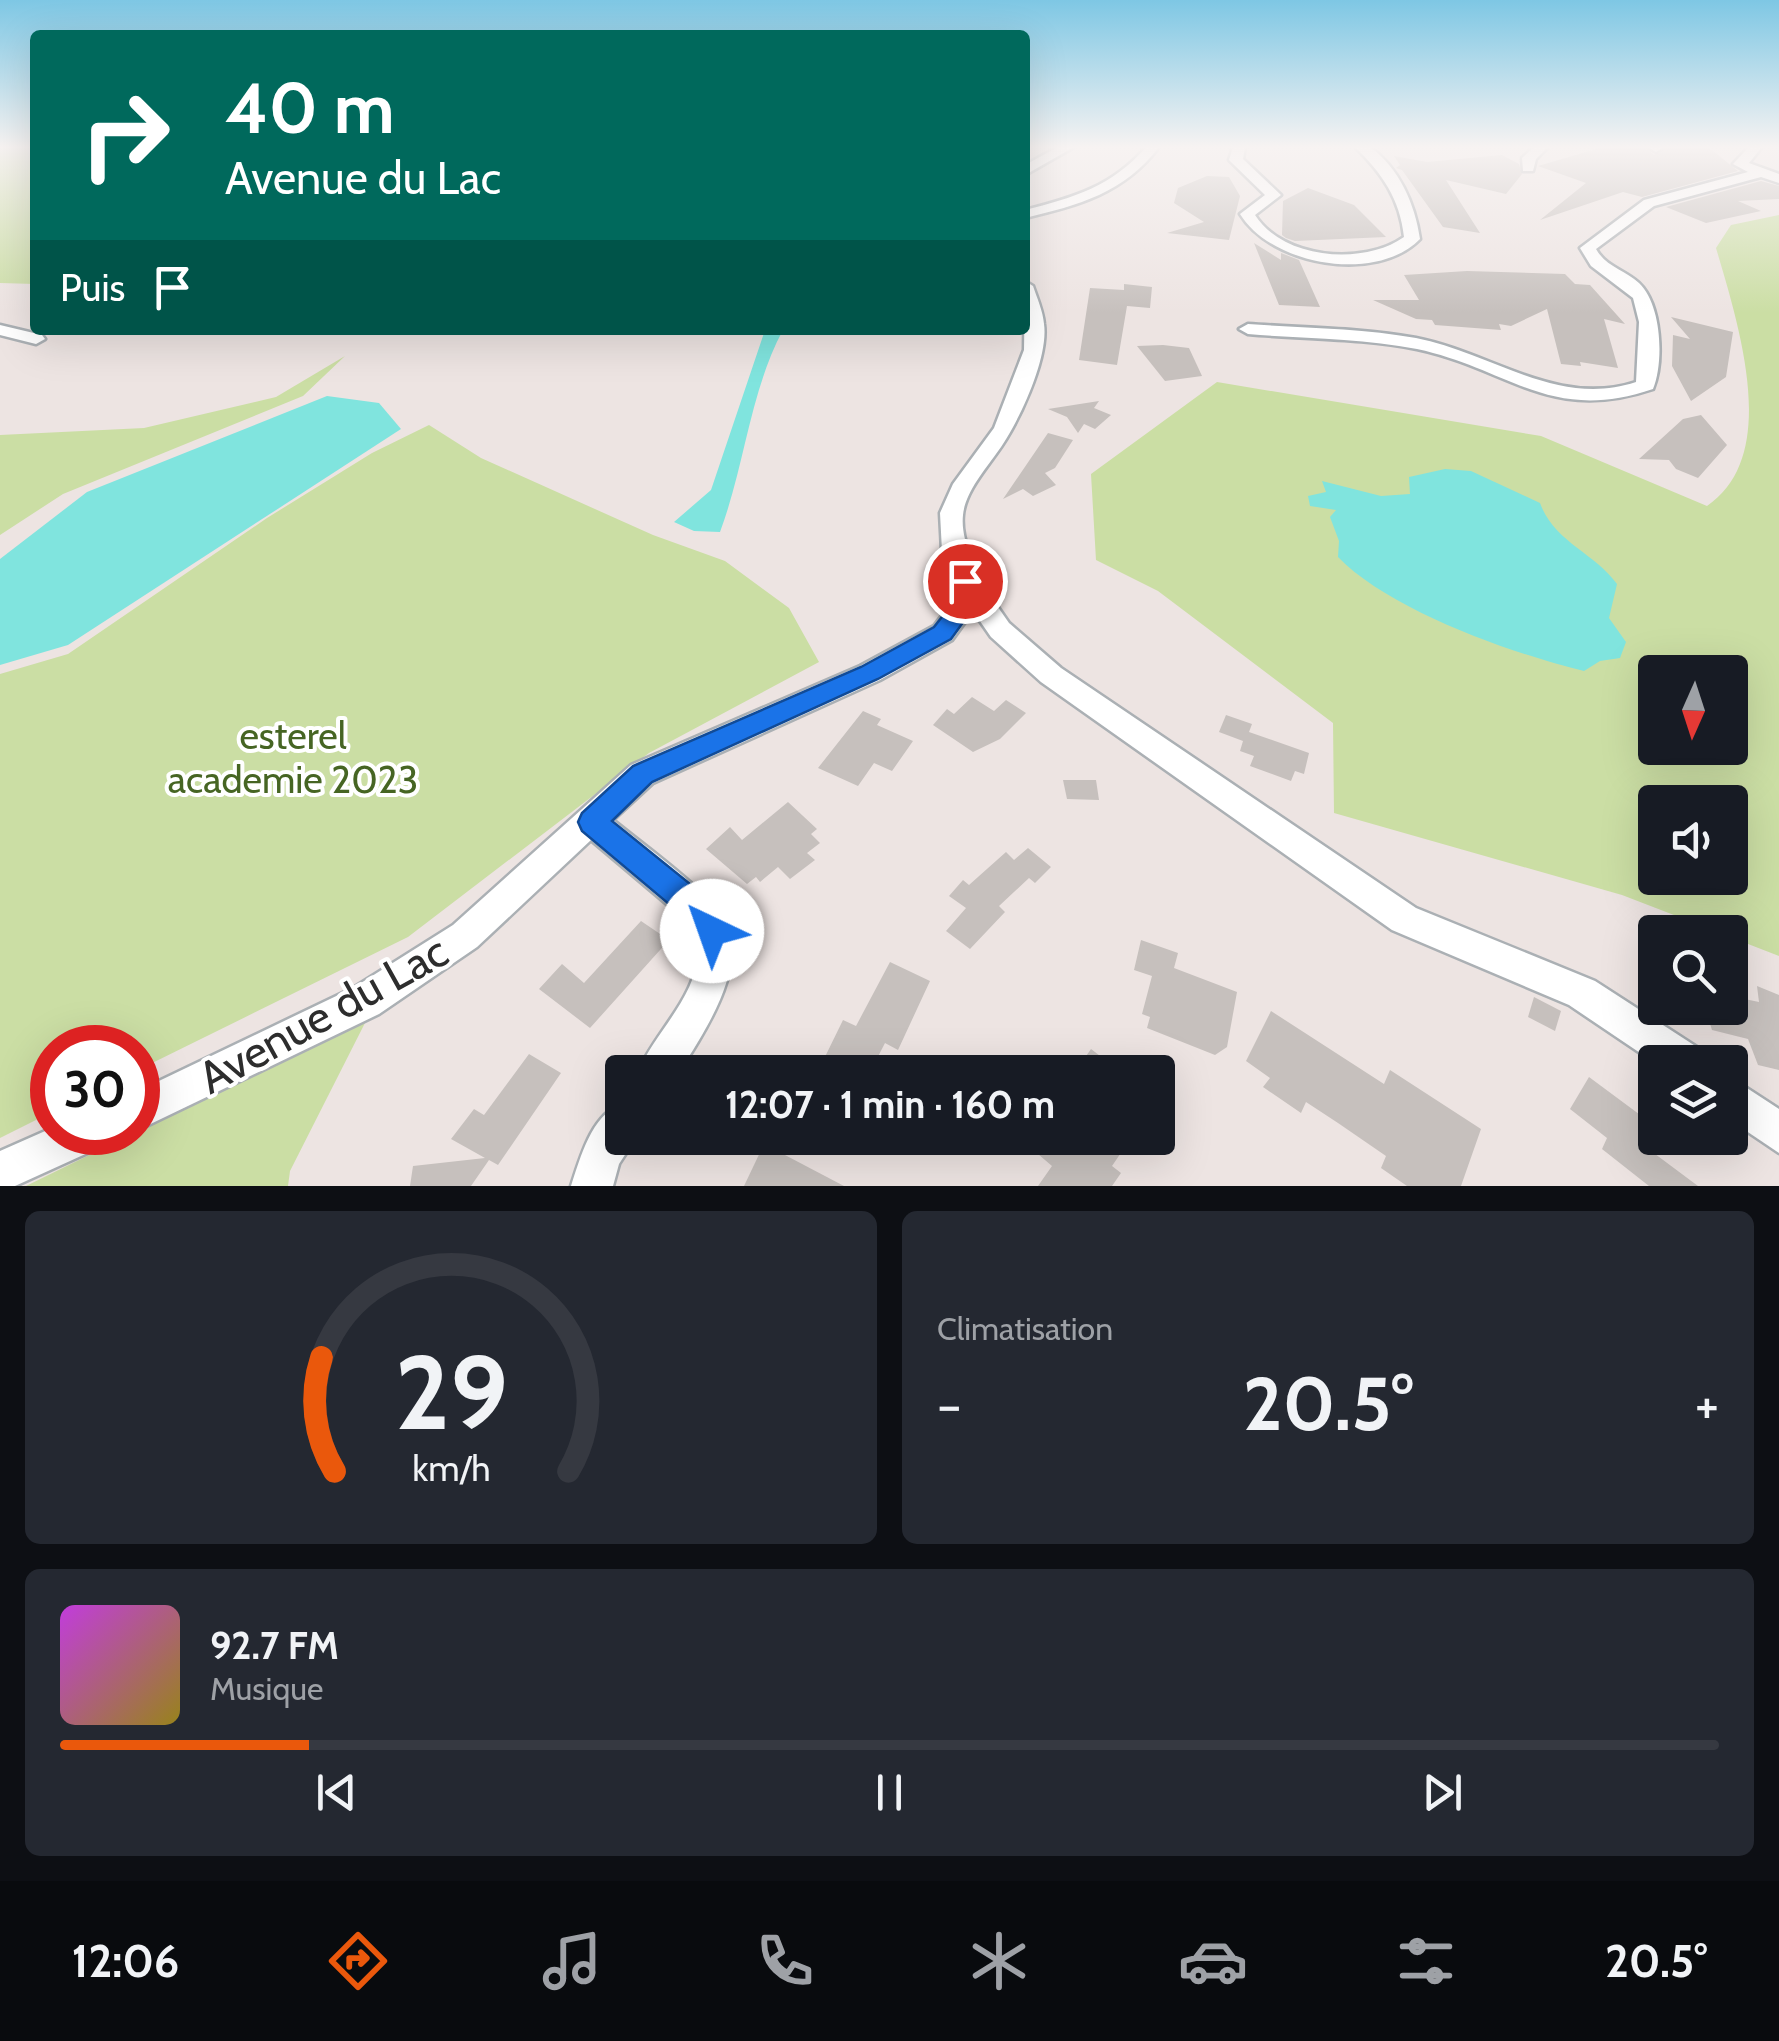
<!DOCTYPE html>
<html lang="fr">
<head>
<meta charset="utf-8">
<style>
  body { margin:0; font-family:Cabin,sans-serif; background:#242831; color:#f1f3f6; height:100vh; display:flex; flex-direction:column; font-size:38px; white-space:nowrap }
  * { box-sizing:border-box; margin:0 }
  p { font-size:32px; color:#9ea1a6 }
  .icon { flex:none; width:55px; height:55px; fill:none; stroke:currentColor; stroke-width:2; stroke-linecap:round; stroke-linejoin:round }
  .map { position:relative; height:1186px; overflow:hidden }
  .sheet { display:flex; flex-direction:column; gap:25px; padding:25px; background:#0d0f14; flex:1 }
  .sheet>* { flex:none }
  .guide { position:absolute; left:30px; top:30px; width:1000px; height:305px; border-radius:10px; box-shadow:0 10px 40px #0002; background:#00695c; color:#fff; overflow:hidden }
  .needle { width:65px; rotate:183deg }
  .tools { position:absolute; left:1638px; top:655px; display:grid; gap:20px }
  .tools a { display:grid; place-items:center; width:110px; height:110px; border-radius:10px; background:#171b24; box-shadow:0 10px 40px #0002; font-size:50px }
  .speed { position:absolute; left:30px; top:1025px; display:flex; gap:20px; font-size:50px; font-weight:700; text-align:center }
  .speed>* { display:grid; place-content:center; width:130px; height:130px; border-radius:50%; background:#171b24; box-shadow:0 10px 40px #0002; line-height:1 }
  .speed .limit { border:15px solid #d22; background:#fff; color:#111 }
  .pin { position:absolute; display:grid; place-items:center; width:85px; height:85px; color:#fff; margin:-42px; border:5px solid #fff; border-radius:50%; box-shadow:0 2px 10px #0007 }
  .me { position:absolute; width:110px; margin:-55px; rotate:318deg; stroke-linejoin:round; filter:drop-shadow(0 0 8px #0008) }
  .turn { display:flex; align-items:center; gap:35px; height:210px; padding:0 30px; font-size:45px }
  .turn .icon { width:130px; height:130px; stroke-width:2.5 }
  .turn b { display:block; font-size:70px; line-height:85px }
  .then { display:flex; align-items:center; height:95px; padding:0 30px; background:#0003; gap:20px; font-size:38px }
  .big { font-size:75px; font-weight:700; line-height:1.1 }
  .sheet .tile { flex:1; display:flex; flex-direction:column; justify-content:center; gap:15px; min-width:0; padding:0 35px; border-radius:15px; background:#242831 }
  .sheet .dial { align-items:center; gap:0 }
  .dial svg { height:260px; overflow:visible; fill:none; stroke:#363941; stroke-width:7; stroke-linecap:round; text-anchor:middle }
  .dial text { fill:#f1f3f6; stroke:none }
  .song { display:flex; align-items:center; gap:30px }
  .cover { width:120px; height:120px; border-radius:15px; background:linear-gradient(135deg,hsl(290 70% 55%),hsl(50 70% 35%)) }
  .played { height:10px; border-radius:5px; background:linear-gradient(90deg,#ea580c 15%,#363941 15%) }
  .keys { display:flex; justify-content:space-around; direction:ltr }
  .heat { display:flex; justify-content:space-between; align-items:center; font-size:55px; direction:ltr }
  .sheet .tiles { flex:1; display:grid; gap:25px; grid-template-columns:1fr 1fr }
  .tile:last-child { grid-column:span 2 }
  .trip { position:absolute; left:605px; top:1055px; width:570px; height:100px; border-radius:10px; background:#171b24; box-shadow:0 10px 40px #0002; font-weight:700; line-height:100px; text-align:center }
  .dock { display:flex; height:160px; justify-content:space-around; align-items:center; background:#090b0e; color:#9ea1a6 }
  .dock .icon { width:70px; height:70px }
  .dock .active { color:#ea580c }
  .dock b { font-size:45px; color:#f1f3f6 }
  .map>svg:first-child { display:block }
</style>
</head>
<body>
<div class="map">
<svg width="1779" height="1186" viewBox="0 0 1779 1186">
  <rect width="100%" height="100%" fill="#ede4e2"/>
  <g fill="#cbdea4" fill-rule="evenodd">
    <polygon points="0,147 35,147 35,284 0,283"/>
    <path d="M 1779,215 L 1779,956 L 1730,937 L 1730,932 L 1718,932 L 1622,895 L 1334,813 L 1333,723 L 1158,591 L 1096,560 L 1091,474 L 1217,382 L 1541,436 L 1707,506 C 1779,457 1742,335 1716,248 L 1731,225 ZM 1655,672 L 1730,672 L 1730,748 L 1655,748 ZM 1655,802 L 1730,802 L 1730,878 L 1655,878 Z"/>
    <polygon points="345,356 303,396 63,494 0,535 0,435 144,428 276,397"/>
    <polygon points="429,425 481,458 653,535 725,561 789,608 819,662 649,753 408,937 138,1070 138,1048 52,1048 52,1112 0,1138 0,674 68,654 267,518 372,453"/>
    <polygon points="367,1019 290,1171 288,1186 26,1186"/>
  </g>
  <g fill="#80e4de">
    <path d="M 765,330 L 783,330 C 750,391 745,465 720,532 L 694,531 L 674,522 L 711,490 Z"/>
    <polygon points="327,396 379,403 401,429 68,645 0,665 0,559 87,492"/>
    <path d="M 1445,469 L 1471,471 L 1540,503 C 1554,542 1595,553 1617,584 L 1609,618 L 1626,642 L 1620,658 L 1600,661 L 1584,671 C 1513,654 1389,610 1338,557 L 1339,541 L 1330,517 L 1336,510 L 1310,506 L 1308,496 L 1326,492 L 1322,481 L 1381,496 L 1410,494 L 1409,477 Z"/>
  </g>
  <g fill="#c6c0bd">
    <polygon points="1603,147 1644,147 1654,155 1666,147 1708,147 1738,171 1642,197 1623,192 1540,220 1586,183 1538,166"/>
    <polygon points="1502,155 1519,164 1522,174 1506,194 1446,180 1480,233 1443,227 1402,170 1396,168 1400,165 1394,156 1427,162"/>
    <polygon points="1207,176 1229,177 1240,196 1229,240 1167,233 1204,222 1174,203 1178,188"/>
    <polygon points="1761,181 1779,186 1779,199 1738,201 1761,211 1706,223 1666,207"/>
    <polygon points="1308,188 1354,205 1386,237 1295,241 1286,238 1282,235 1283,201"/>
    <polygon points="1254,243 1281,260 1281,253 1299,260 1320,307 1279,305"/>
    <polygon points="1467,271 1565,274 1575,284 1590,285 1625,324 1604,319 1618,368 1580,362 1581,366 1561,364 1547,309 1511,326 1499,324 1501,330 1435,325 1432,320 1416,319 1373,300 1419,300 1404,275"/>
    <polygon points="1124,284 1152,287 1150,308 1127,306 1117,365 1079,360 1090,288 1124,290"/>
    <polygon points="1671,317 1733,332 1726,377 1691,401 1672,366 1673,335 1690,339"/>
    <polygon points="1163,345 1189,348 1202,376 1165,381 1137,346"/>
    <polygon points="1099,401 1094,408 1111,415 1095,429 1084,424 1078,433 1067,417 1048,409"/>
    <polygon points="1701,415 1727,445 1698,478 1676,469 1669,460 1639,459 1683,419"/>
    <polygon points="1048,433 1073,440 1055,468 1045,473 1056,485 1033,496 1023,489 1003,499"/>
    <polygon points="972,697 994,711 1006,700 1026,713 1000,739 973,752 933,725 947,709 954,714"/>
    <polygon points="863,711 881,719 877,725 913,741 892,771 874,763 858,786 818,768"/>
    <polygon points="1226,715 1252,724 1249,732 1309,753 1304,774 1295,771 1291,781 1250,766 1254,756 1240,751 1243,741 1219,732"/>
    <polygon points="1063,780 1096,780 1099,800 1067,799"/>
    <polygon points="788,802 817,829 811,834 820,843 807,853 815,860 790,879 778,867 760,882 756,877 747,884 706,849 730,827 742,840"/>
    <polygon points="1028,848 1051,867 1035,883 1029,878 999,906 1005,912 970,949 946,931 966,908 949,896 963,880 969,885 1006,852 1014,860"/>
    <polygon points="641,921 669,940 590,1028 539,989 562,964 584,983"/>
    <polygon points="1141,940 1178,953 1174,968 1237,992 1227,1047 1215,1055 1147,1028 1150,1017 1142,1014 1152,976 1134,970"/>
    <polygon points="890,962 930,981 898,1050 885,1043 870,1072 835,1072 821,1065 843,1020 856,1026"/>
    <polygon points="1757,986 1779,995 1779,1070 1758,1065 1748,1039 1712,1030 1705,1008 1730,1008 1730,996 1759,1002"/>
    <polygon points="1534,997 1561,1011 1555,1031 1528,1017"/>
    <polygon points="1271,1011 1384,1084 1390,1070 1481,1129 1461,1186 1407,1186 1381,1168 1386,1156 1338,1123 1306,1102 1301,1113 1263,1087 1270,1078 1246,1061"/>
    <polygon points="1091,1049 1121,1072 1075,1072"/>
    <polygon points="529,1054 561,1073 498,1165 489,1160 471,1186 410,1186 413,1166 485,1158 451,1139 474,1109 484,1115"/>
    <polygon points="1589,1077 1651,1123 1639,1142 1698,1186 1649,1186 1602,1149 1607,1138 1570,1109"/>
    <polygon points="1049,1138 1131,1138 1112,1166 1121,1173 1112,1186 1038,1186 1052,1166 1038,1154"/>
    <polygon points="764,1144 844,1186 744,1186"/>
  </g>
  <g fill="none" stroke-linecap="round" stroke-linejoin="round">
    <g stroke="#abb0b4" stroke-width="5">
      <g id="minor">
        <polygon points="1058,147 1074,147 1025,175 1025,165"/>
        <path d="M 1146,147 L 1159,147 C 1124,193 1079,205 1025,218 L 1025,210 C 1073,198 1113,186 1146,147 Z"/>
        <path d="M 1233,147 L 1245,147 L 1243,159 L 1281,195 L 1255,215 C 1283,259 1363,266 1404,237 C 1400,199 1382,173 1355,147 L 1370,147 C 1399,168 1415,204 1420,239 C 1376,284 1271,265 1240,214 L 1265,195 L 1229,160 Z"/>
        <polygon points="1534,147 1548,147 1536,159 1533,171 1523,171 1522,158"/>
        <polygon points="1648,147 1662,147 1662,148 1656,152"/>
        <path d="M 1749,147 L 1762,147 L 1749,163 L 1779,174 L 1779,183 L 1761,177 L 1654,206 L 1596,249 C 1606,267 1625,270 1639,283 C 1662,305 1664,362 1653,389 C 1550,424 1510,369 1417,349 C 1362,338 1304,339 1248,334 L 1239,329 L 1248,324 C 1304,328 1361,328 1416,338 C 1492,353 1558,408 1636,382 L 1639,322 L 1633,298 L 1591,266 L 1580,248 L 1644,200 L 1748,172 L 1733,164 Z"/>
        <path d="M 1025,281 L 1033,286 C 1037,298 1043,311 1044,324 C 1049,359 1017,426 996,454 C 984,471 965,493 963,515 C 960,542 978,566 977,591 L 993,600 L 1009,623 L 1061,668 L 1416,908 L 1595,981 L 1700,1049 L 1706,1062 L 1655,1063 L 1569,1005 L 1392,930 L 1041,682 L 991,637 L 973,611 L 952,640 L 880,680 L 653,783 L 613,820 C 730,914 775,927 679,1072 L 638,1072 C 657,1025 722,976 687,921 L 591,840 L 477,947 L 379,1014 L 138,1130 L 138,1091 L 353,988 L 453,925 L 631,765 L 860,666 L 934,626 L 950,605 L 934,602 L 930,596 L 934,590 L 952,588 L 942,551 L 940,513 L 953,484 L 994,428 L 1024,350 Z"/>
        <polygon points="0,325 42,335 45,339 36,344 0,335"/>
        <polygon points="1730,1077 1779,1109 1779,1153 1730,1120"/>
        <path d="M 622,1103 L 622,1138 L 636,1138 L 619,1164 L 613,1186 L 571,1186 C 581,1156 591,1116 622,1103 Z"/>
        <polygon points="52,1128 52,1132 109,1132 103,1146 15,1186 0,1186 0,1151"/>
      </g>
    </g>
    <use href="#minor" fill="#fff" fill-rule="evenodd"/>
  </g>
  <linearGradient id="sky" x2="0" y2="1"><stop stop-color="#7ec7e4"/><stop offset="0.47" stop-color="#f7f3f2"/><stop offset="1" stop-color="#f7f3f2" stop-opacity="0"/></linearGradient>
  <rect width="1779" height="313" fill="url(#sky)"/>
  <polygon fill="#1a73e8" stroke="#114b97" stroke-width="2.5" points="965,573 976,581 975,606 951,639 878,679 652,782 612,821 710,900 728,931 723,941 712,946 702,941 688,920 582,831 578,822 582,813 633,766 861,667 934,627 952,604 954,581"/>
  <g text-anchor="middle" stroke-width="8" stroke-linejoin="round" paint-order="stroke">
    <g font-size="38" fill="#466523" stroke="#fff">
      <text x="293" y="749">esterel<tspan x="293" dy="44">academie 2023</tspan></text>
    </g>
    <g font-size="45" fill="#2d2d2d" stroke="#fff">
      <text transform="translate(323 1014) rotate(-29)" y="16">Avenue du Lac</text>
    </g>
  </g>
</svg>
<div class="tools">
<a><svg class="needle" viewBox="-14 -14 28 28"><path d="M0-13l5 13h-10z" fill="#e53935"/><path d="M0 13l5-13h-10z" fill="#9ea1a6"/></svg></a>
<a><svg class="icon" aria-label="sound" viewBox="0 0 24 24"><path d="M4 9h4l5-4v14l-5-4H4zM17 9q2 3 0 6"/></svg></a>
<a><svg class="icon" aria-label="search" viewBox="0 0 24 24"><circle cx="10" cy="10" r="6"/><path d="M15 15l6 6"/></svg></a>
<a><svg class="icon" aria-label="layers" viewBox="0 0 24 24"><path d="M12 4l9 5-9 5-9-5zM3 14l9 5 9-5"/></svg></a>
</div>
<div class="speed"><div class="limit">30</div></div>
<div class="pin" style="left:965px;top:581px;background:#d93025"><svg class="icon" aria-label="arrive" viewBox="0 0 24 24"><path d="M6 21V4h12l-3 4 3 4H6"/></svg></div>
<svg class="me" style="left:712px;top:931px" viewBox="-20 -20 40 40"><circle r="19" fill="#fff"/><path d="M0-13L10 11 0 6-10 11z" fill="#1a73e8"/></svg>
<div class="trip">12:07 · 1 min · 160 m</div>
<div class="guide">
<div class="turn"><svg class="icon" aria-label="right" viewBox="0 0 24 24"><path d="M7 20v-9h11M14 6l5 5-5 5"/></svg><div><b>40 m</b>Avenue du Lac</div></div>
<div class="then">Puis<svg class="icon" aria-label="arrive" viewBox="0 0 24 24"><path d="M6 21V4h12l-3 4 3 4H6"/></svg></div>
</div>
</div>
<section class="sheet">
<div class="tiles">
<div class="tile dial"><svg viewBox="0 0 100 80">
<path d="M14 69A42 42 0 1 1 86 69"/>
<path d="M14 69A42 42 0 0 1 10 34" stroke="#ea580c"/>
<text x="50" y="56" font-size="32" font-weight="700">29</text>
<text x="50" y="72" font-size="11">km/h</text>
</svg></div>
<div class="tile"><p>Climatisation</p>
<div class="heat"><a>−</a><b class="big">20.5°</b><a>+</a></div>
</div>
<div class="tile">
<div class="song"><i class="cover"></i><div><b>92.7 FM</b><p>Musique</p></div></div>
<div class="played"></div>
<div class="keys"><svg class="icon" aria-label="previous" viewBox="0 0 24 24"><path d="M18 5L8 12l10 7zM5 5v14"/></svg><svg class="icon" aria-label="pause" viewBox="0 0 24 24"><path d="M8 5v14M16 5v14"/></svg><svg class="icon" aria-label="next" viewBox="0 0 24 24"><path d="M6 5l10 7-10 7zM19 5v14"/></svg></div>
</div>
</div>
</section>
<nav class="dock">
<b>12:06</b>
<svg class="icon active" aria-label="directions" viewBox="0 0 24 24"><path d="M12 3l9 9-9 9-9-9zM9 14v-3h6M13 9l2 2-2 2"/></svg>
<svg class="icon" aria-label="music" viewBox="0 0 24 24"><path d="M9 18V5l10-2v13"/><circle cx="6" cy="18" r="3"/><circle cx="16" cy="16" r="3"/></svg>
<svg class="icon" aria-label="phone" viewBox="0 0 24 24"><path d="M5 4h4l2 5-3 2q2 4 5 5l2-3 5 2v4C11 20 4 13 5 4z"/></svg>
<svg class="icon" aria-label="climate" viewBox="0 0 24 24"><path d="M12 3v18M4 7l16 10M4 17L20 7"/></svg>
<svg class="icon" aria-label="car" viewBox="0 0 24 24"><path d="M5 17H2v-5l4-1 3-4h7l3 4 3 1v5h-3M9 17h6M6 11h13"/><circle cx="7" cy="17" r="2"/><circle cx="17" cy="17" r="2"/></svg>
<svg class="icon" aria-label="filters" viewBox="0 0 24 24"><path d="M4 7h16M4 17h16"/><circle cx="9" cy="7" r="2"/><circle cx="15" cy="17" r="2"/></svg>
<b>20.5°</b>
</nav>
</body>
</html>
